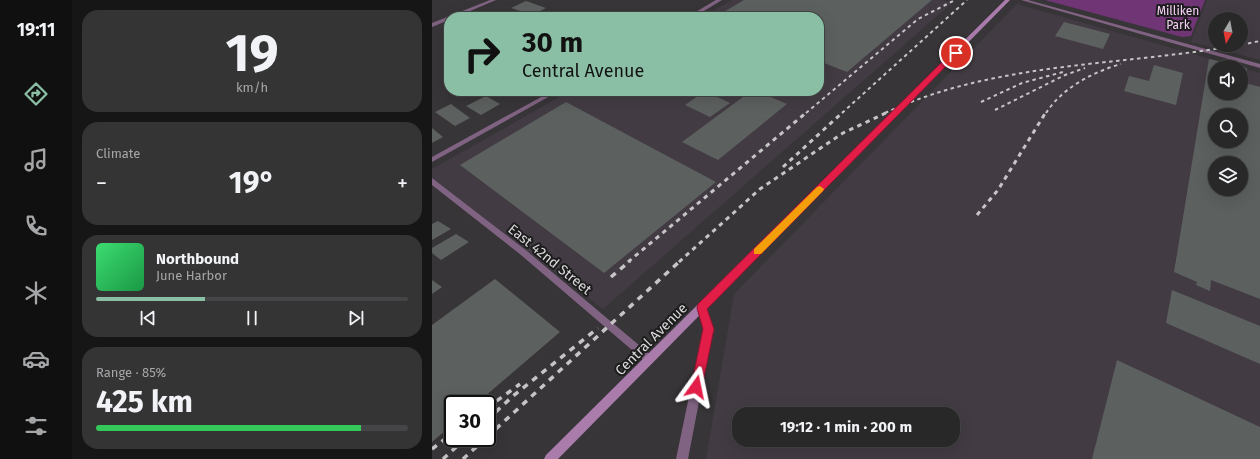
<!DOCTYPE html>
<html lang="en">
<head>
<meta charset="utf-8">
<style>
  body { margin:0; font-family:"Fira Sans",sans-serif; background:#353435; color:#f1f3f6; height:100vh; display:flex; flex-direction:column; font-size:15px; white-space:nowrap }
  * { box-sizing:border-box; margin:0 }
  p { font-size:13px; color:#a5a6a8 }
  .icon { flex:none; width:22px; height:22px; fill:none; stroke:currentColor; stroke-width:2; stroke-linecap:round; stroke-linejoin:round }
  .map { position:relative; flex:1; overflow:hidden }
  .drawer { display:flex; flex-direction:column; gap:10px; padding:10px; background:#171617; width:360px }
  .drawer>* { flex:none }
  .banner { position:absolute; left:12px; top:12px; width:380px; height:84px; border-radius:16px; box-shadow:0 4px 16px #0002,0 0 0 1px #454446; background:#8abfa5; color:#111; overflow:hidden }
  .needle { width:26px; rotate:190deg }
  .buttons { position:absolute; left:776px; top:12px; display:grid; gap:8px }
  .buttons a { display:grid; place-items:center; width:40px; height:40px; border-radius:50%; background:#292829; box-shadow:0 4px 16px #0002,0 0 0 1px #454446; font-size:20px }
  .speed { position:absolute; left:12px; top:395px; display:flex; gap:8px; font-size:20px; font-weight:700; text-align:center }
  .speed>* { display:grid; place-content:center; width:52px; height:52px; border-radius:50%; background:#292829; box-shadow:0 4px 16px #0002,0 0 0 1px #454446; line-height:1 }
  .speed .limit { border:2px solid #111; border-radius:6px; background:#fff; color:#111 }
  .pin { position:absolute; display:grid; place-items:center; width:34px; height:34px; color:#fff; margin:-17px; border:2px solid #fff; border-radius:50%; box-shadow:0 1px 4px #0007 }
  .me { position:absolute; width:44px; margin:-22px; rotate:12deg; stroke-linejoin:round; filter:drop-shadow(0 0 3px #0008) }
  .turn { display:flex; align-items:center; gap:14px; height:84px; padding:0 12px; font-size:18px }
  .turn .icon { width:52px; height:52px; stroke-width:2.5 }
  .turn b { display:block; font-size:28px; line-height:34px }
  .big { font-size:30px; font-weight:700; line-height:1.1 }
  .drawer .card { flex:1; display:flex; flex-direction:column; justify-content:center; gap:6px; min-width:0; padding:0 14px; border-radius:16px; background:#353435 }
  .drawer .dial { align-items:center; gap:0 }
  .dial b { font-size:52px; line-height:1 }
  .song { display:flex; align-items:center; gap:12px }
  .cover { width:48px; height:48px; border-radius:6px; background:linear-gradient(135deg,hsl(140 70% 55%),hsl(140 70% 35%)) }
  .played { height:4px; border-radius:2px; background:linear-gradient(90deg,#8abfa5 35%,#454446 35%) }
  .keys { display:flex; justify-content:space-around; direction:ltr }
  .heat { display:flex; justify-content:space-between; align-items:center; font-size:22px; direction:ltr }
  .charge { height:6px; border-radius:3px; background:linear-gradient(90deg,#34c759 85%,#454446 0) }
  .trip { position:absolute; left:300px; top:407px; width:228px; height:40px; border-radius:16px; background:#292829; box-shadow:0 4px 16px #0002,0 0 0 1px #454446; font-weight:700; line-height:40px; text-align:center }
  main { display:flex; flex:1; min-height:0 }
  .tabs { display:flex; flex-direction:column; width:72px; justify-content:space-around; align-items:center; background:#101010; color:#a5a6a8 }
  .tabs .icon { width:28px; height:28px }
  .tabs .on { color:#8abfa5 }
  .tabs b { font-size:18px; color:#f1f3f6 }
  .map>svg:first-child { display:block }
</style>
</head>
<body>
<main>
<nav class="tabs">
<b>19:11</b>
<svg class="icon on" aria-label="directions" viewBox="0 0 24 24"><path d="M12 3l9 9-9 9-9-9zM9 14v-3h6M13 9l2 2-2 2"/></svg>
<svg class="icon" aria-label="music" viewBox="0 0 24 24"><path d="M9 18V5l10-2v13"/><circle cx="6" cy="18" r="3"/><circle cx="16" cy="16" r="3"/></svg>
<svg class="icon" aria-label="phone" viewBox="0 0 24 24"><path d="M5 4h4l2 5-3 2q2 4 5 5l2-3 5 2v4C11 20 4 13 5 4z"/></svg>
<svg class="icon" aria-label="climate" viewBox="0 0 24 24"><path d="M12 3v18M4 7l16 10M4 17L20 7"/></svg>
<svg class="icon" aria-label="car" viewBox="0 0 24 24"><path d="M5 17H2v-5l4-1 3-4h7l3 4 3 1v5h-3M9 17h6M6 11h13"/><circle cx="7" cy="17" r="2"/><circle cx="17" cy="17" r="2"/></svg>
<svg class="icon" aria-label="filters" viewBox="0 0 24 24"><path d="M4 7h16M4 17h16"/><circle cx="9" cy="7" r="2"/><circle cx="15" cy="17" r="2"/></svg>
</nav>
<section class="drawer">
<div class="card dial"><b>19</b><p>km/h</p></div>
<div class="card"><p>Climate</p>
<div class="heat"><a>−</a><b class="big">19°</b><a>+</a></div>
</div>
<div class="card">
<div class="song"><i class="cover"></i><div><b>Northbound</b><p>June Harbor</p></div></div>
<div class="played"></div>
<div class="keys"><svg class="icon" aria-label="previous" viewBox="0 0 24 24"><path d="M18 5L8 12l10 7zM5 5v14"/></svg><svg class="icon" aria-label="pause" viewBox="0 0 24 24"><path d="M8 5v14M16 5v14"/></svg><svg class="icon" aria-label="next" viewBox="0 0 24 24"><path d="M6 5l10 7-10 7zM19 5v14"/></svg></div>
</div>
<div class="card"><p>Range · 85%</p><b class="big">425 km</b><div class="charge"></div></div>
</section>
<div class="map">
<svg width="828" height="459" viewBox="0 0 828 459">
  <rect width="100%" height="100%" fill="#373537"/>
  <g fill="#423b43" fill-rule="evenodd">
    <polygon points="300,0 510,0 520,3 171,309 0,178 0,169 138,91 387,91 387,17 270,17"/>
    <path d="M 775,0 L 828,0 L 828,60 L 759,42 ZM 783,19 L 809,19 L 809,45 L 783,45 Z"/>
    <path d="M 585,4 L 807,67 L 783,67 L 783,93 L 809,93 L 809,68 L 828,73 L 828,459 L 274,459 L 302,294 ZM 783,115 L 809,115 L 809,141 L 783,141 ZM 783,163 L 809,163 L 809,189 L 783,189 ZM 307,414 L 521,414 L 521,440 L 307,440 Z"/>
  </g>
  <polygon fill="#703575" points="613,0 773,0 759,36 750,37"/>
  <g fill="#5c605e" fill-rule="evenodd">
    <polygon points="312,0 500,0 415,72 387,61 387,17 283,17"/>
    <polygon points="94,1 114,8 100,15 79,8"/>
    <polygon points="632,22 678,34 671,49 623,36"/>
    <path d="M 777,59 L 809,66 L 783,67 L 783,93 L 809,93 L 809,67 L 815,68 L 814,83 L 828,87 L 828,299 L 779,280 L 778,291 L 764,285 L 765,282 L 742,272 ZM 783,115 L 809,115 L 809,141 L 783,141 ZM 783,163 L 809,163 L 809,189 L 783,189 Z"/>
    <polygon points="722,65 751,73 744,105 692,91 697,76 717,81"/>
    <polygon points="273,91 298,103 278,117 253,105"/>
    <polygon points="319,91 325,91 355,104 286,160 250,142"/>
    <polygon points="54,96 68,104 49,115 34,106"/>
    <polygon points="134,102 284,182 172,273 28,165"/>
    <polygon points="19,104 38,118 23,126 3,112"/>
    <polygon points="0,128 11,137 0,143"/>
    <polygon points="6,221 19,229 0,240 0,224"/>
    <polygon points="24,234 37,242 9,260 0,253 0,248"/>
    <polygon points="63,279 128,332 44,404 21,404 21,424 0,442 0,325"/>
    <polygon points="0,280 10,287 0,294"/>
    <polygon points="740,290 828,326 828,364 734,323"/>
    <polygon points="685,360 828,427 828,459 660,459"/>
  </g>
  <g fill="none" stroke-linecap="round" stroke-linejoin="round">
    <g fill="#806382" fill-rule="evenodd">
      <polygon points="58,0 64,0 24,17 17,17 17,20 0,27 0,23"/>
      <polygon points="284,0 290,0 262,17 255,17"/>
      <polygon points="589,0 596,0 828,64 828,68"/>
      <polygon points="120,91 127,91 0,162 0,157"/>
      <polygon points="0,178 95,251 220,356 222,359 220,362 217,364 214,362 89,255 0,185"/>
      <polygon points="270,303 273,304 275,307 281,329 256,459 244,459 271,329 265,307 267,304"/>
    </g>
    <polygon fill="#a97cac" fill-rule="evenodd" points="573,0 578,0 126,459 112,459 114,455"/>
    <g stroke="#c6c4c6" stroke-width="2" stroke-dasharray="3.5 3.5" stroke-linecap="butt">
      <polyline points="549,102 590,83 631,72"/>
      <polyline points="563,110 633,75 653,68"/>
      <polyline points="374,113 486,19 523,0"/>
      <polyline points="410,113 535,0"/>
      <path d="M 453,113 C 571,58 704,67 828,41"/>
      <path d="M 614,113 C 630,88 661,72 689,64"/>
    </g>
    <g stroke="#c6c4c6" stroke-width="3" stroke-dasharray="4.5 4.5" stroke-linecap="butt">
      <polyline points="351,167 411,112"/>
      <polyline points="545,215 566,190 614,112"/>
      <polyline points="196,262 375,112"/>
      <polyline points="247,262 328,189 411,133 456,112"/>
    </g>
    <g stroke="#c6c4c6" stroke-width="3.5" stroke-dasharray="6 6" stroke-linecap="butt">
      <polyline points="179,277 198,261"/>
      <polyline points="55,408 88,384"/>
      <polyline points="55,420 81,396 166,328"/>
      <polyline points="55,437 248,261"/>
      <polyline points="0,449 21,433"/>
      <polyline points="11,459 34,438"/>
      <polyline points="31,459 54,438"/>
    </g>
  </g>
  <polygon fill="#e11d48" stroke="#92132f" points="521,51 527,53 275,309 282,329 270,387 268,391 264,392 260,391 259,387 271,329 265,308 266,304"/>
  <polygon fill="#f59e0b" points="388,186 392,189 391,191 329,254 322,254 322,249 385,187"/>
  <g text-anchor="middle" stroke-width="4" stroke-linejoin="round" paint-order="stroke">
    <g font-size="12" fill="#f6d2f8" stroke="#1e1d1e">
      <text x="746" y="15">Milliken<tspan x="746" dy="14">Park</tspan></text>
    </g>
    <g font-size="14" fill="#dbd9db" stroke="#1e1d1e">
      <text transform="translate(118 259) rotate(39)" y="5">East 42nd Street</text>
      <text transform="translate(219 339) rotate(-45)" y="5">Central Avenue</text>
    </g>
  </g>
</svg>
<div class="buttons">
<a><svg class="needle" viewBox="-14 -14 28 28"><path d="M0-13l5 13h-10z" fill="#e53935"/><path d="M0 13l5-13h-10z" fill="#a5a6a8"/></svg></a>
<a><svg class="icon" aria-label="sound" viewBox="0 0 24 24"><path d="M4 9h4l5-4v14l-5-4H4zM17 9q2 3 0 6"/></svg></a>
<a><svg class="icon" aria-label="search" viewBox="0 0 24 24"><circle cx="10" cy="10" r="6"/><path d="M15 15l6 6"/></svg></a>
<a><svg class="icon" aria-label="layers" viewBox="0 0 24 24"><path d="M12 4l9 5-9 5-9-5zM3 14l9 5 9-5"/></svg></a>
</div>
<div class="speed"><div class="limit">30</div></div>
<div class="pin" style="left:524px;top:53px;background:#d93025"><svg class="icon" aria-label="arrive" viewBox="0 0 24 24"><path d="M6 21V4h12l-3 4 3 4H6"/></svg></div>
<svg class="me" style="left:264px;top:387px" viewBox="-20 -20 40 40"><path d="M0-17L14 15 0 8-14 15z" fill="#e11d48" stroke="#fff" stroke-width="4"/></svg>
<div class="trip">19:12 · 1 min · 200 m</div>
<div class="banner">
<div class="turn"><svg class="icon" aria-label="right" viewBox="0 0 24 24"><path d="M7 20v-9h11M14 6l5 5-5 5"/></svg><div><b>30 m</b>Central Avenue</div></div>
</div>
</div>
</main>
</body>
</html>
